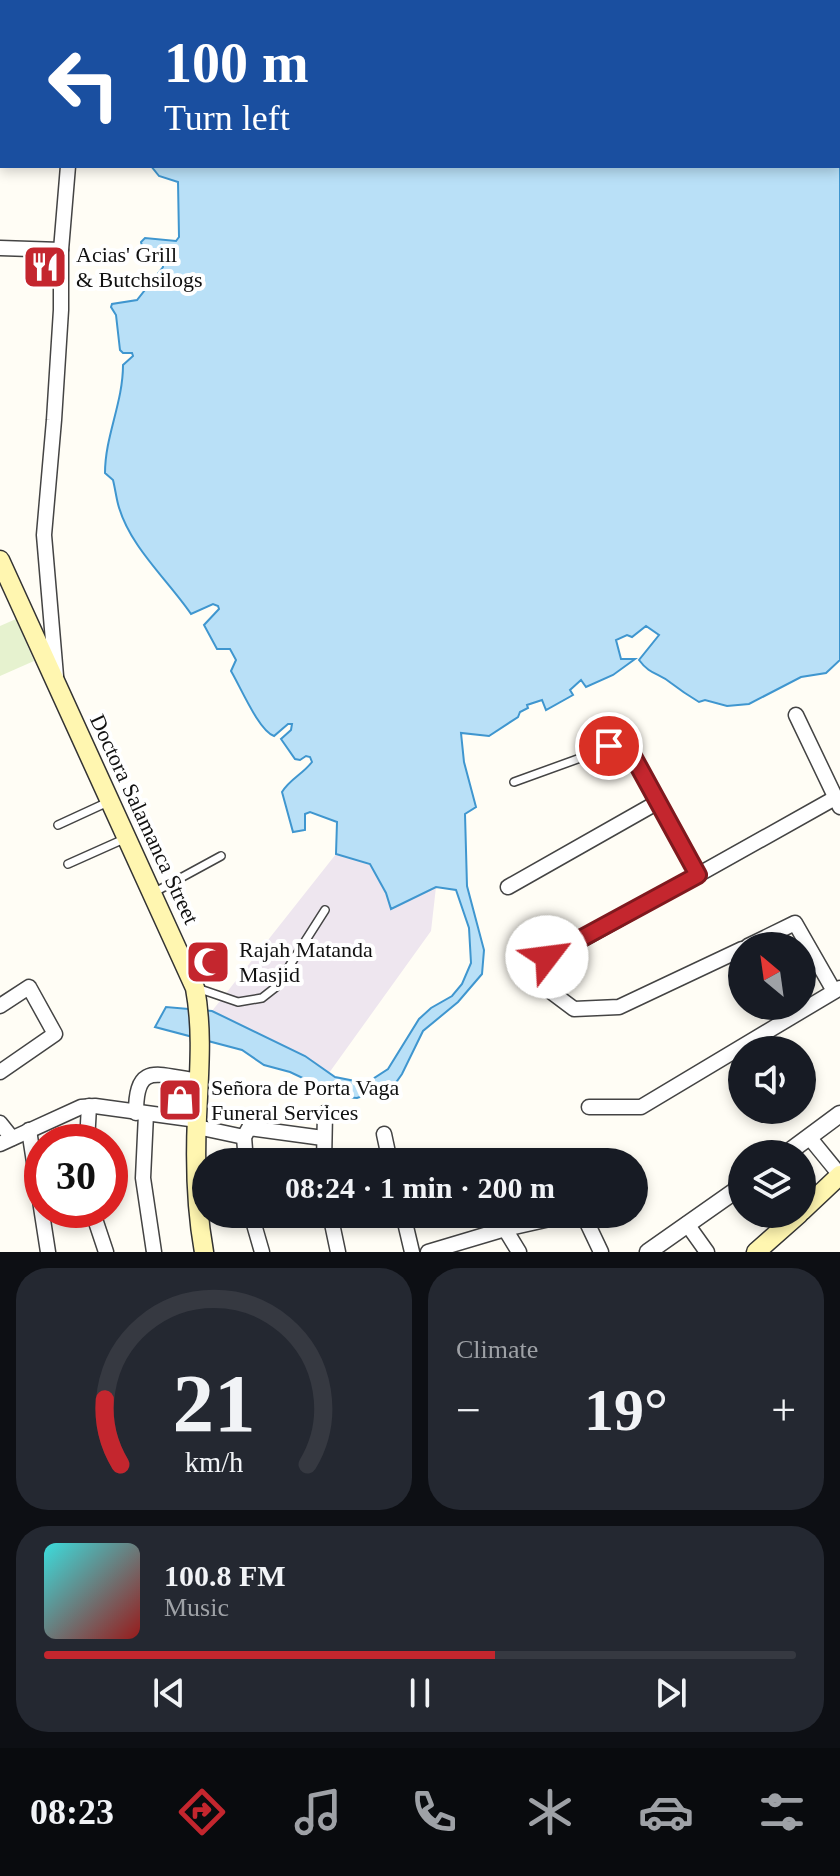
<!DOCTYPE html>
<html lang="en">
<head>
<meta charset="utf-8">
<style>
  body { margin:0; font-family:Georgia,serif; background:#242831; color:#f1f3f6; height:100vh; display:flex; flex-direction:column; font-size:30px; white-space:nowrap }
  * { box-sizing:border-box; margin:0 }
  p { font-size:26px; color:#9ea1a6 }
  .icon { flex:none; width:44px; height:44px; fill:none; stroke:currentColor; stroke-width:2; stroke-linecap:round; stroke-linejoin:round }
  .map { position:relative; height:1252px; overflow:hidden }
  .drawer { display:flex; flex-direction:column; gap:16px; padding:16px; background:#0d0f14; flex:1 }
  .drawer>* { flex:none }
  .guide { position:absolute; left:0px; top:0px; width:840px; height:168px; box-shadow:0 4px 12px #0003; background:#1a4fa0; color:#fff; overflow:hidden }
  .needle { width:52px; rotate:331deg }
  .fabs { position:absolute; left:728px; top:932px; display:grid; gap:16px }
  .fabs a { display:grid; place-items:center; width:88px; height:88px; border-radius:50%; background:#171b24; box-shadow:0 4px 12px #0003; font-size:40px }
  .speed { position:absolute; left:24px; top:1124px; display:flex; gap:16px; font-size:40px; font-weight:700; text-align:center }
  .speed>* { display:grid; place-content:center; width:104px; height:104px; border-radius:50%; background:#171b24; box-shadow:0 4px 12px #0003; line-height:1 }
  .speed .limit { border:12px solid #d22; background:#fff; color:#111 }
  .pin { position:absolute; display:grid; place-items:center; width:68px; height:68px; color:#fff; margin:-34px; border:4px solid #fff; border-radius:50%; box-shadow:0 2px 8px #0007 }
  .me { position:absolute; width:88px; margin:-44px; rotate:60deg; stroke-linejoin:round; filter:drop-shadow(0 0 6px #0008) }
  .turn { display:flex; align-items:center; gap:28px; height:168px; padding:0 32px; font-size:36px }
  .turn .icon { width:104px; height:104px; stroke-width:2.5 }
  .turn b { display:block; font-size:56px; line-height:68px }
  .big { font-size:60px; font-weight:600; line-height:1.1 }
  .drawer .tile { flex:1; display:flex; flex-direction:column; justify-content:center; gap:12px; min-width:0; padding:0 28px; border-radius:32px; background:#242831 }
  .drawer .dial { align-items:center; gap:0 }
  .dial svg { height:208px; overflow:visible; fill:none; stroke:#363941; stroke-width:7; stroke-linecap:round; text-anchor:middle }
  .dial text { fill:#f1f3f6; stroke:none }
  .song { display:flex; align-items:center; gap:24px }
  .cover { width:96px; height:96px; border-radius:12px; background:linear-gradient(135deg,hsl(180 70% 55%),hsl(0 70% 35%)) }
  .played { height:8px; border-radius:4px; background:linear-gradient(90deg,#c4262e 60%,#363941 60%) }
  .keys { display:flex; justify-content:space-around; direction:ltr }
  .heat { display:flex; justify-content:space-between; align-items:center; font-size:44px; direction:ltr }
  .drawer .tiles { flex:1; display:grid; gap:16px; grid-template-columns:1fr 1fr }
  .tile:last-child { grid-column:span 2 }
  .trip { position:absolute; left:192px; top:1148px; width:456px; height:80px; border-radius:40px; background:#171b24; box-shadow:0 4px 12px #0003; font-weight:600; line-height:80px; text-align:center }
  .tab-bar { display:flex; height:128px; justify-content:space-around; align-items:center; background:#090b0e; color:#9ea1a6 }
  .tab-bar .icon { width:56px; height:56px }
  .tab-bar .active { color:#c4262e }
  .tab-bar b { font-size:36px; color:#f1f3f6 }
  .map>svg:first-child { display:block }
</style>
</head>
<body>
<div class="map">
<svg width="840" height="1252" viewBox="0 0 840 1252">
  <rect width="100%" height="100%" fill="#fffdf5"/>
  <polygon fill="#eee6ef" points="336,854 370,864 386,893 391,909 436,887 431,931 329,1073 304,1056 212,1011"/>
  <polygon fill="#e6f2cf" points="16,619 34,661 0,676 0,626"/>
  <path fill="#b9e0f7" stroke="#3f96cf" stroke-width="2" d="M 149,0 L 840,0 L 840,660 L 826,673 L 801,677 L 749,704 L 727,706 L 705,700 L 699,702 C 689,696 680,690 671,683 C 659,673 650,675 639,660 L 659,635 L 646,626 L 632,637 L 627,635 L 616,640 L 621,659 L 635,659 L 613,675 L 586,687 L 581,680 L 570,690 L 573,695 L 546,710 L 542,700 L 527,705 L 528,708 L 520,712 L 518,717 L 489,736 L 461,733 L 464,762 L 476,807 L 465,814 L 467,886 L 484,950 L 482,974 L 458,1002 L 423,1031 L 402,1074 L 390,1091 L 374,1092 L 357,1098 L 343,1097 L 290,1072 L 264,1065 L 242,1050 L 155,1027 L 166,1007 L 212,1011 L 305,1056 L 335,1077 L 360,1082 L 371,1080 L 388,1069 L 419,1019 L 431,1008 L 452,996 L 462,984 L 471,963 L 469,928 L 456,890 L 436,887 L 391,909 L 386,893 L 370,864 L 336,854 L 337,822 L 310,812 L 305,814 L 305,830 L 293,832 L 282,792 C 290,779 303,774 312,762 L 310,757 L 306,756 L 300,760 L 295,759 L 281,739 L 291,730 L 292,724 L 288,724 L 274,736 C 259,731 241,688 231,671 L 236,660 L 230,649 L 217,649 L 204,625 L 219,609 L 218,606 L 213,604 L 191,614 C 167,579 129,546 118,504 C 116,496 115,488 113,480 L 105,473 C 105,436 123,403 123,365 L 133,356 L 132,353 L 123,353 L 120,350 L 116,315 L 111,307 L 112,304 L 137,300 L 163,267 L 162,258 L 144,253 L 141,242 L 145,238 L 176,241 L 179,237 L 178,182 L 159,176 L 151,166 L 838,166 L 838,2 L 148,2 Z"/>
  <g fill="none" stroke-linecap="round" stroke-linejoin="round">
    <g stroke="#444" stroke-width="10">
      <g id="service">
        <polyline points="514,782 619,744 629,749 658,802"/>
        <polyline points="58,825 108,802"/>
        <polyline points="68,864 124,839"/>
        <polyline points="153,893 221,856"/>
        <polyline points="197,988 238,1002 262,998 276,987 325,910"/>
        <polyline points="770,1214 781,1228"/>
      </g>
    </g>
    <g stroke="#444" stroke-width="17">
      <g id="minor">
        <polyline points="23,0 23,2"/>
        <polyline points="77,2 77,0"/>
        <polyline points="0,158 2,158"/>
        <polyline points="0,248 61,250"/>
        <polyline points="56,676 44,535 54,420 61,310 61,250 68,166"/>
        <polyline points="796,715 840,807"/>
        <polyline points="508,887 658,802 698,875"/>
        <polyline points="748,946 795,923 834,991"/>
        <polyline points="742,949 619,1007 574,1009 550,991 537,965 835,798"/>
        <polyline points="0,1006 29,987 55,1034 0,1072"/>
        <polyline points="589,1107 641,1107 840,988"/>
        <path d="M 136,1113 C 136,1060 158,1076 200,1081"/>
        <polyline points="146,1114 143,1178 154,1252"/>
        <polyline points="0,1123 12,1138"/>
        <polyline points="197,1127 244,1137"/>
        <polyline points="29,1130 48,1252"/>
        <polyline points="384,1134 390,1162"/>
        <polyline points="809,1137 840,1175"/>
        <polyline points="87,1142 89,1106"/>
        <polyline points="0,1144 81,1107 95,1106 197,1120"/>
        <polyline points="246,1162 244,1137 249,1128 323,1138"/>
        <polyline points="324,1162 325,1113"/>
        <polyline points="92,1210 106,1252"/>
        <polyline points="251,1214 262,1252"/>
        <polyline points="330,1214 338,1252"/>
        <polyline points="403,1214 412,1252"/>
        <polyline points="502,1214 505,1229 519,1252"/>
        <polyline points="583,1214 601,1252"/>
        <polyline points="687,1224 707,1252"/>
        <polyline points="428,1252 505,1229 572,1214"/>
      </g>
    </g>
    <g stroke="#444" stroke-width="19">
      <g id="tertiary">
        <polyline points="786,1154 840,1114"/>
        <polyline points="648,1252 742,1186"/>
      </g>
    </g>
    <g stroke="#333" stroke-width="21">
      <g id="secondary">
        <path d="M 0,560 L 195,988 C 203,1031 199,1073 197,1117 C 195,1161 196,1208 204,1252"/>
        <polyline points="802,1211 840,1175"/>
        <polyline points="756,1252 799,1214"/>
      </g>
    </g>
    <use href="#service" stroke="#fff" stroke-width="7"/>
    <use href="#minor" stroke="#fff" stroke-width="14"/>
    <use href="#tertiary" stroke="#fff" stroke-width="16"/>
    <use href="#secondary" stroke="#fff6b0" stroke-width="18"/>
  </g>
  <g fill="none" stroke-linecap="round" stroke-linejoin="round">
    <g stroke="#7f191e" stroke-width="20">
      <polyline id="route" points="547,957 698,875 629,749 619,744 609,746"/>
    </g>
    <use href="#route" stroke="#c4262e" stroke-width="14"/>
  </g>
  <defs>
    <g id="restaurant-square" transform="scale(2.3)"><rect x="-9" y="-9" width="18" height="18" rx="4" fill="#c4262e" stroke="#fff"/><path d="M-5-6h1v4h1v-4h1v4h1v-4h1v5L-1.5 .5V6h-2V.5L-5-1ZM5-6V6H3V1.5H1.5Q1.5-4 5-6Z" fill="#fff"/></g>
    <g id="mosque-square" transform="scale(2.3)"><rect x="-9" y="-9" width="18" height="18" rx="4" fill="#c4262e" stroke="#fff"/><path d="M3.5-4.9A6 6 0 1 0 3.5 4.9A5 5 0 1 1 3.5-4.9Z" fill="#fff"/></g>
    <g id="shop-square" transform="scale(2.3)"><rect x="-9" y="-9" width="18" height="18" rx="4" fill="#c4262e" stroke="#fff"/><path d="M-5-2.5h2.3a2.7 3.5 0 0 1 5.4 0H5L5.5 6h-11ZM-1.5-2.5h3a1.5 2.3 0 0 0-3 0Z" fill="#fff"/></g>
  </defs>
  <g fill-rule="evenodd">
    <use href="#restaurant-square" x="45" y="267"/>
    <use href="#mosque-square" x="208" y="962"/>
    <use href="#shop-square" x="180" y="1100"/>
  </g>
  <g text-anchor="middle" stroke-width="8" stroke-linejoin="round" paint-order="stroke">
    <g font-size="22" fill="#111" stroke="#fff" text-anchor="start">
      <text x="76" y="262">Acias' Grill<tspan x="76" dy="25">&amp; Butchsilogs</tspan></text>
      <text x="239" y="957">Rajah Matanda<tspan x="239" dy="25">Masjid</tspan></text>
      <text x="211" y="1095">Señora de Porta Vaga<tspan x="211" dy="25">Funeral Services</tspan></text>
    </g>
    <g font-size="22" fill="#111" stroke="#fff">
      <text transform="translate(145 819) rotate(65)" y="8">Doctora Salamanca Street</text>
    </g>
  </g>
</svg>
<div class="fabs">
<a><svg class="needle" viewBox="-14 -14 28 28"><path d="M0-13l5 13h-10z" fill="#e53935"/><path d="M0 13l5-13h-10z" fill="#9ea1a6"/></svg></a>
<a><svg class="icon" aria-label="sound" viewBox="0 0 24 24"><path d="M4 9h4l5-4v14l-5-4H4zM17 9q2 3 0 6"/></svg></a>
<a><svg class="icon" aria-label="layers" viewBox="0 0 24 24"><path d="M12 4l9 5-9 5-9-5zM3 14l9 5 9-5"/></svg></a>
</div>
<div class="speed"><div class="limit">30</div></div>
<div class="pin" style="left:609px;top:746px;background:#d93025"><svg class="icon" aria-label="arrive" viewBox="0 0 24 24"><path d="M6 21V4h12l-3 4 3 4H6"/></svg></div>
<svg class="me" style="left:547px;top:957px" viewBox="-20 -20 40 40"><circle r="19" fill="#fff"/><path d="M0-13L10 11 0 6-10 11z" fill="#c4262e"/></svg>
<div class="trip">08:24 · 1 min · 200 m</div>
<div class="guide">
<div class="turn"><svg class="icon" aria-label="left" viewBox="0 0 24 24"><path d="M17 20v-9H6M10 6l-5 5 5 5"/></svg><div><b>100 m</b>Turn left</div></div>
</div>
</div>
<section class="drawer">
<div class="tiles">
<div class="tile dial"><svg viewBox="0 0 100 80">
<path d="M14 69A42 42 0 1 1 86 69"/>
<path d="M14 69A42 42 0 0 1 8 44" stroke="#c4262e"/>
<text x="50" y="56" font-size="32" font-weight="700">21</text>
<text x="50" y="72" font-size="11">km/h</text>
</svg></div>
<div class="tile"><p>Climate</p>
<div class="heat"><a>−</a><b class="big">19°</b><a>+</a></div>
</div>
<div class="tile">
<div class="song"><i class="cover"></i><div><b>100.8 FM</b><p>Music</p></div></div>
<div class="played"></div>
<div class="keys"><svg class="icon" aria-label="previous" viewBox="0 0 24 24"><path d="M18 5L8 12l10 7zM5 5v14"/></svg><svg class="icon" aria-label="pause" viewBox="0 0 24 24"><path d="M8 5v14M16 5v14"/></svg><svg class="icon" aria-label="next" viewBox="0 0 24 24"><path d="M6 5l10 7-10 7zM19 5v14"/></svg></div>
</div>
</div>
</section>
<nav class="tab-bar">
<b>08:23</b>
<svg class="icon active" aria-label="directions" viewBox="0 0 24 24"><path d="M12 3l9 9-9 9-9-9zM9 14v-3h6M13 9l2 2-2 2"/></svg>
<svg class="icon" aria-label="music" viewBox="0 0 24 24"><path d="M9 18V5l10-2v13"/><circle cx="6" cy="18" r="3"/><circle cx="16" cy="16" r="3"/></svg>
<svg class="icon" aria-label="phone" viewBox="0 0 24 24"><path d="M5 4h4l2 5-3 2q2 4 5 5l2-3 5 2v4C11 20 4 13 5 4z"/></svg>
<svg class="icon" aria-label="climate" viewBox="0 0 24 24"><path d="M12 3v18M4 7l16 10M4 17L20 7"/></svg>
<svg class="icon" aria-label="car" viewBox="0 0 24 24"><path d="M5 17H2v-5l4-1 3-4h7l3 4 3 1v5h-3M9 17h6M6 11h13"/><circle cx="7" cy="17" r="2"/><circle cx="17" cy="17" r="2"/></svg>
<svg class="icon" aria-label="filters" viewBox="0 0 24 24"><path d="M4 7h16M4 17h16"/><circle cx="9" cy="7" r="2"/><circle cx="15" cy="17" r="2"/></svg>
</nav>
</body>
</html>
